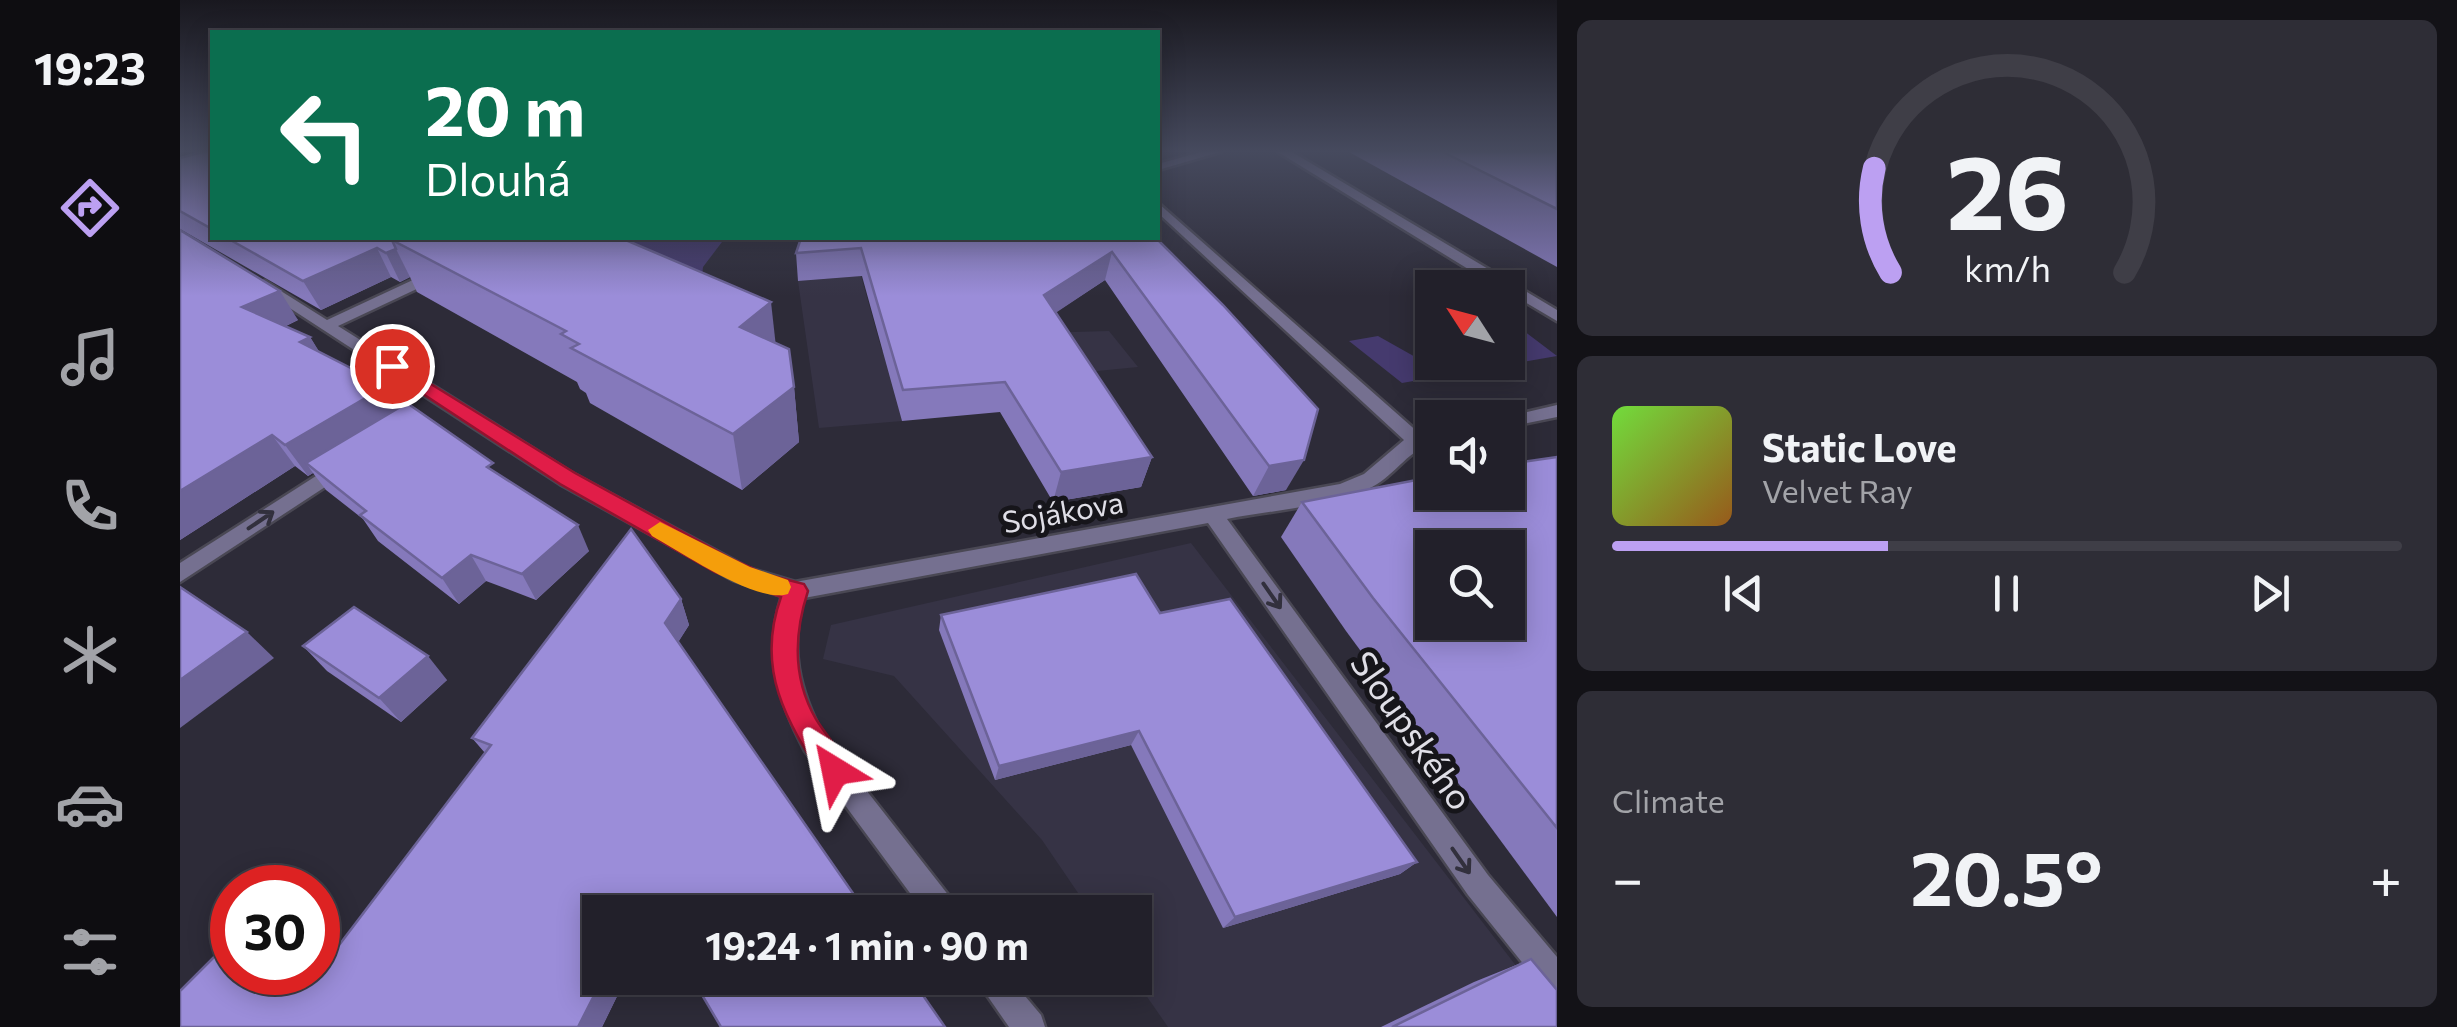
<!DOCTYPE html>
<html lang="en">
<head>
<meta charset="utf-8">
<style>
  body { margin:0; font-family:Commissioner,sans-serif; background:#2e2d36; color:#f1f3f6; height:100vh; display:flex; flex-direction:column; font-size:38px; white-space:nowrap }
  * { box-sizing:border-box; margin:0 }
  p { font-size:32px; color:#a2a3a8 }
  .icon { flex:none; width:55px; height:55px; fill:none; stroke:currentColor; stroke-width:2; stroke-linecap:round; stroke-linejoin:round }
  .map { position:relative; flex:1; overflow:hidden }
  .sheet { display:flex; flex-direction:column; gap:20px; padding:20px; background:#131217; width:900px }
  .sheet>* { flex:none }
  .guide { position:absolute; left:30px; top:30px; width:950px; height:210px; border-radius:0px; box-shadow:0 5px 25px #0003,0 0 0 2px #3f3e47; background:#0b6e4f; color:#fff; overflow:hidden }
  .needle { width:65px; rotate:306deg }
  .controls { position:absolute; left:1235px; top:270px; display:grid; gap:20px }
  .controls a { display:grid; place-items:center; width:110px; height:110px; border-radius:0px; background:#22202a; box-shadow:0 5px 25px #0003,0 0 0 2px #3f3e47; font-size:50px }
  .speed { position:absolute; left:30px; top:865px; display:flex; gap:20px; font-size:50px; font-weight:700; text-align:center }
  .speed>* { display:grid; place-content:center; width:130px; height:130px; border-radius:50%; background:#22202a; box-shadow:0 5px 25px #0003,0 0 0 2px #3f3e47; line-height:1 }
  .speed .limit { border:15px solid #d22; background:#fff; color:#111 }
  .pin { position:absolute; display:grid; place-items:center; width:85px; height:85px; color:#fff; margin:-42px; border:5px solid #fff; border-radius:50%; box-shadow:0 2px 10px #0007 }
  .me { position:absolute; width:110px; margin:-55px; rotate:325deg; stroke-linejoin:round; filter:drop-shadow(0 0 8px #0008) }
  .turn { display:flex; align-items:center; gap:35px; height:210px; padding:0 50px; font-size:45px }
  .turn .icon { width:130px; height:130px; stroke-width:2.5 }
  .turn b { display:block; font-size:70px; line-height:85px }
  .big { font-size:75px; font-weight:700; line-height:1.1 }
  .sheet .card { flex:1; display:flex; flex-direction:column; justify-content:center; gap:15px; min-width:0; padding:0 35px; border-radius:15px; background:#2e2d36 }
  .sheet .dial { align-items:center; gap:0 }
  .dial svg { height:260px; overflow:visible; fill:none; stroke:#3f3e47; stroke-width:7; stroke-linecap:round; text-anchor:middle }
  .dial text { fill:#f1f3f6; stroke:none }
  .song { display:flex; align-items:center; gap:30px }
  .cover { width:120px; height:120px; border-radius:15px; background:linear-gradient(135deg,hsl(100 70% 55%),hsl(30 70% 35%)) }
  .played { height:10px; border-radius:5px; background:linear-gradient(90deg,#bca0f2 35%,#3f3e47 35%) }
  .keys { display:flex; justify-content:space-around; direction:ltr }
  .heat { display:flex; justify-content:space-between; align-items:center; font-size:55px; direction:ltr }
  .trip { position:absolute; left:402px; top:895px; width:570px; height:100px; border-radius:0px; background:#22202a; box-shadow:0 5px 25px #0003,0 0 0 2px #3f3e47; font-weight:700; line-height:100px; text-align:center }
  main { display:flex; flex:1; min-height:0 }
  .menu { display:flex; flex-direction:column; width:180px; justify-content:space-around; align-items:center; background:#0e0d11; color:#a2a3a8 }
  .menu .icon { width:70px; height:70px }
  .menu .selected { color:#bca0f2 }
  .menu b { font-size:45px; color:#f1f3f6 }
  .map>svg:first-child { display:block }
</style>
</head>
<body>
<main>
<nav class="menu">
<b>19:23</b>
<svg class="icon selected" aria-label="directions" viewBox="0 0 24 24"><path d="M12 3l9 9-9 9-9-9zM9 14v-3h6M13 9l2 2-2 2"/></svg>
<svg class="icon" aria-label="music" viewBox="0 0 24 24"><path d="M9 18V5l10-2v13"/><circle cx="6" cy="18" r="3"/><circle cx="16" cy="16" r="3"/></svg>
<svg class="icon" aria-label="phone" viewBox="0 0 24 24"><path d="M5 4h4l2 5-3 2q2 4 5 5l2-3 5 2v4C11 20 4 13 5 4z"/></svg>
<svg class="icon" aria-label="climate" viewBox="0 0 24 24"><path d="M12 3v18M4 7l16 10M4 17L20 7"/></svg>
<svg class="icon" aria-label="car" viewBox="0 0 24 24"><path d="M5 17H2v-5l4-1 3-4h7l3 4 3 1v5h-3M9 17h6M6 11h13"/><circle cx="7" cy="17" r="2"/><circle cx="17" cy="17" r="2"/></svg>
<svg class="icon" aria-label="filters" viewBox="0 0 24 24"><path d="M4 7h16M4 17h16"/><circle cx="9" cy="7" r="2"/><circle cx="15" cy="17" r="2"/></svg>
</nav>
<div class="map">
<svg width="1377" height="1027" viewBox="0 0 1377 1027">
  <rect width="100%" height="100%" fill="#2d2b38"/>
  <g fill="#363345">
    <polygon points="681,276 702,351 860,333 929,331 958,367 715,391 722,421 639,428 618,281"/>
    <polygon points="1011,543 1377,1019 1377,1027 988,1027 954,978 955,912 911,912 862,840 714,676 643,659 651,625"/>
  </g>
  <g fill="#453a6e">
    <polygon points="362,238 545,238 523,267 521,286"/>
    <polygon points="1328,319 1377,356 1222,383 1169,341 1198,336 1262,372 1328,362"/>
  </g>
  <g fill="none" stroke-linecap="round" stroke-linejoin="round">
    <g stroke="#4a4854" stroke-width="5">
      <g id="street">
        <polygon points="1021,152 1040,152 978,170 978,164"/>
        <polygon points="1098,152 1112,152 1377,310 1377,321 1328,292 1328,288 1319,288"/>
        <path d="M 978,203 L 1240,434 L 1252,431 L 1252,443 C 1226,452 1213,478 1188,489 C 1146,507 1093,510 1047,519 L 1308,875 L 1377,957 L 1377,997 L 1366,992 L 1288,895 L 1028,523 L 624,598 C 609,648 619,690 643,735 L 773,901 L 777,912 L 744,912 L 625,751 C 598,699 583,654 602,596 L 553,580 L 380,484 L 73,284 L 85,281 L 147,320 L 250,272 L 260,272 L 260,278 L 158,326 L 394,474 L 568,568 L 615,582 L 1160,484 L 1184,474 L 1224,440 L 978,213 Z"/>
        <polygon points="1377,405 1377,417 1328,427 1328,418 1321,418"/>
        <polygon points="161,460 168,462 170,467 168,472 0,582 0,563"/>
        <polygon points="795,978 830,978 861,1015 865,1027 829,1027"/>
      </g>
    </g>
    <use href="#street" fill="#757090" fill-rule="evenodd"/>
  </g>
  <g fill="#8579bb">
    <polygon points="32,152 32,238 441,238 596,343 614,387 619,442 562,490 410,403 406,393 400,389 397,382 237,292 230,277 220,282 211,277 141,310 0,229 0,158"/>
    <polygon points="1169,152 1377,152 1377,267"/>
    <polygon points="0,230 118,320 106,326 130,337 139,352 206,386 219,408 318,474 409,551 356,600 306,581 279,604 198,541 183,519 146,490 133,473 128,476 115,466 0,540"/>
    <polygon points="621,238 976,238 1106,490 1073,496 925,280 876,312 972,457 961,487 873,502 820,412 722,421 682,276 618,281 616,253"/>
    <polygon points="1377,457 1377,917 1166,631 1101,537 1122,502"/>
    <polygon points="501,599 509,625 498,642 420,912 420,978 446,978 422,1027 0,1027 52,972 130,972 135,977 305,753 292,738"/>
    <polygon points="980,613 1237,862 1220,874 1043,928 951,745 815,780 759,630 761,615"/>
    <polygon points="123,646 267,680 221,722 147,671"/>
    <polygon points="1351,959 1377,1027 1201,1027 1294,982"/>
  </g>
  <g fill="#6c6398">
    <polygon points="197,248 211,277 141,310 123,281"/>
    <polygon points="216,249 230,277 220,282 206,253"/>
    <polygon points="932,252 925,280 859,324 864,295"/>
    <polygon points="100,291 118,320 83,337 62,307"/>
    <polygon points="591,302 597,356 560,327"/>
    <polygon points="130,337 149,367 120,342"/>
    <polygon points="206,386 224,417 126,463 133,473 128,476 105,445"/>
    <polygon points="614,387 619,442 562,490 553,434"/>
    <polygon points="92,435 115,466 0,540 0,491"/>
    <polygon points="972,457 961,487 873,502 881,472"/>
    <polygon points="1124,460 1106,490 1073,496 1089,466"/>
    <polygon points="398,525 409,551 356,600 342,574"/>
    <polygon points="291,555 306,581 279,604 262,578"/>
    <polygon points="501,599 509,625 494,649 485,623"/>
    <polygon points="67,632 94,658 0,728 0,680"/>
    <polygon points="248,656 267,680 221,722 199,698"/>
    <polygon points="959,731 951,745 815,780 819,766"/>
    <polygon points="1237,862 1220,874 1043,928 1055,917"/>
    <polygon points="465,896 476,912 456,912"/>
    <polygon points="112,972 130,972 161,1001 128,986"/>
    <polygon points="423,978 446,978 422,1027 398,1027"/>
  </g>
  <g fill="#9b8dd9" stroke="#6c6398" stroke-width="2.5" fill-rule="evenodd">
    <polygon points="22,152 32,152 32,229 0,211 0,158"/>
    <polygon points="1263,152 1377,152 1377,209"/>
    <polygon points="0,230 100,291 62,307 130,337 120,342 206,386 105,445 92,435 0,491"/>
    <polygon points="47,238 216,238 212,240 216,249 206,253 197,248 123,281"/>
    <polygon points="216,238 441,238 591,302 560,327 609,349 614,387 553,434 391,348 399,344 381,334 386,331 212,240"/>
    <polygon points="621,238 976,238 1043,305 1138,409 1124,460 1089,466 932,252 864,295 972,457 881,472 825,382 723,390 681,248 616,253"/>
    <polygon points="227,403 313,463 307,467 398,525 342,574 291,555 262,578 180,515 186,511 126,463"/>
    <path d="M 1377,457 L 1377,828 L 1193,598 L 1122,502 L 1252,477 L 1252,492 L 1328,492 L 1328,464 ZM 1252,548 L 1328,548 L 1328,622 L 1252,622 Z"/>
    <polygon points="451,529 501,599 485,623 686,912 474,912 465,896 456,912 420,912 420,978 423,978 398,1027 0,1027 0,991 52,939 52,972 112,972 128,986 311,745 292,738"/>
    <polygon points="956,574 980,613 1050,599 1237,862 1055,917 959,731 819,766 761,615"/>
    <polygon points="0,587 67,632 0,680"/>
    <polygon points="174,607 248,656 199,698 123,646"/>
    <polygon points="1351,959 1377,990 1377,1027 1212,1027"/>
    <polygon points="512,978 731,978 765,1027 541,1027"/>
  </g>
  <defs><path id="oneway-shaft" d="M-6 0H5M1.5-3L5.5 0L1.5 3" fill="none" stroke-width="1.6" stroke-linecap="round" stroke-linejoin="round" transform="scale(2.5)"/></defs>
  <g stroke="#32303d">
    <use href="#oneway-shaft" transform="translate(81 520) rotate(-34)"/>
    <use href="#oneway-shaft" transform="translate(1092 596) rotate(55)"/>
    <use href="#oneway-shaft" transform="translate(1281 861) rotate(55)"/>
  </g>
  <linearGradient id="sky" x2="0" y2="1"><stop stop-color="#19181f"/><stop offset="0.51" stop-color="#464a5e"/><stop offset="1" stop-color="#464a5e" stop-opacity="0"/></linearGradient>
  <rect width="1377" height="296" fill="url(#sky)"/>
  <path fill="#e11d48" stroke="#92132f" stroke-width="2.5" d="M 212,360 L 395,473 L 552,559 L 585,574 L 624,584 L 628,591 C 614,634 612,678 636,719 C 647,737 662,752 670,771 L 666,781 L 655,786 L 645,781 C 606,721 575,669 601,597 L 535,572 L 380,484 L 205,369 L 202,366 Z"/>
  <path fill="#f59e0b" d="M 480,522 L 570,567 L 608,580 L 611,587 L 608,594 C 577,604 501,552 472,536 L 468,530 Z"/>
  <g text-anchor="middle" stroke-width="10" stroke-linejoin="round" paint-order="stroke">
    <g font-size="30" fill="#e0dfe7" stroke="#16151a">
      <text transform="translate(883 513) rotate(-10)" y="10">Sojákova</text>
    </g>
    <g font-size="35" fill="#e0dfe7" stroke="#16151a">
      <text transform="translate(1231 731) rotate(55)" y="12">Sloupského</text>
    </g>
  </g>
</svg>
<div class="controls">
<a><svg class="needle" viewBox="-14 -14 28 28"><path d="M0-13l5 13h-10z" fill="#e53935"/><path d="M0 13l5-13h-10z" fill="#a2a3a8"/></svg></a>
<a><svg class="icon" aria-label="sound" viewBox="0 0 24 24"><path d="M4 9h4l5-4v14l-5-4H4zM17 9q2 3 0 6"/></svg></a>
<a><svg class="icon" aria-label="search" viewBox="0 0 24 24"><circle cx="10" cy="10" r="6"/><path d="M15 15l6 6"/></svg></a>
</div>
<div class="speed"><div class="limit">30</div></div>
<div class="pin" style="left:212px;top:366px;background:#d93025"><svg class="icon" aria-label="arrive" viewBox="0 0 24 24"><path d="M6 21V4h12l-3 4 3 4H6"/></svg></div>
<svg class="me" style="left:655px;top:771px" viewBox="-20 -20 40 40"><path d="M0-17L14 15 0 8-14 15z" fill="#e11d48" stroke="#fff" stroke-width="4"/></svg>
<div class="trip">19:24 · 1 min · 90 m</div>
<div class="guide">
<div class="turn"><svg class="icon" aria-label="left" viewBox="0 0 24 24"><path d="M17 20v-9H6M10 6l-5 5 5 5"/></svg><div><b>20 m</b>Dlouhá</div></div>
</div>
</div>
<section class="sheet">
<div class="card dial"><svg viewBox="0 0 100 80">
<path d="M14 69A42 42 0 1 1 86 69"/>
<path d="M14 69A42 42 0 0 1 9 37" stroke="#bca0f2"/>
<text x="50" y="56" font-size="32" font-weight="700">26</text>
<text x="50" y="72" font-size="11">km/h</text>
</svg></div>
<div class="card">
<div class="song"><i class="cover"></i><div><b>Static Love</b><p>Velvet Ray</p></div></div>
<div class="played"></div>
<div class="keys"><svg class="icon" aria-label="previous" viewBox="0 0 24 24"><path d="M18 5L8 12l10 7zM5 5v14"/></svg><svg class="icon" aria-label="pause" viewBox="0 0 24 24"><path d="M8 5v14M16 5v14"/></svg><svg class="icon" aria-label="next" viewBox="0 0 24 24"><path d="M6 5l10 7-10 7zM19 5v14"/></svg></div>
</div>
<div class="card"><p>Climate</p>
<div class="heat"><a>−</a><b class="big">20.5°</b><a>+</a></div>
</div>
</section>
</main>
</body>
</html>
